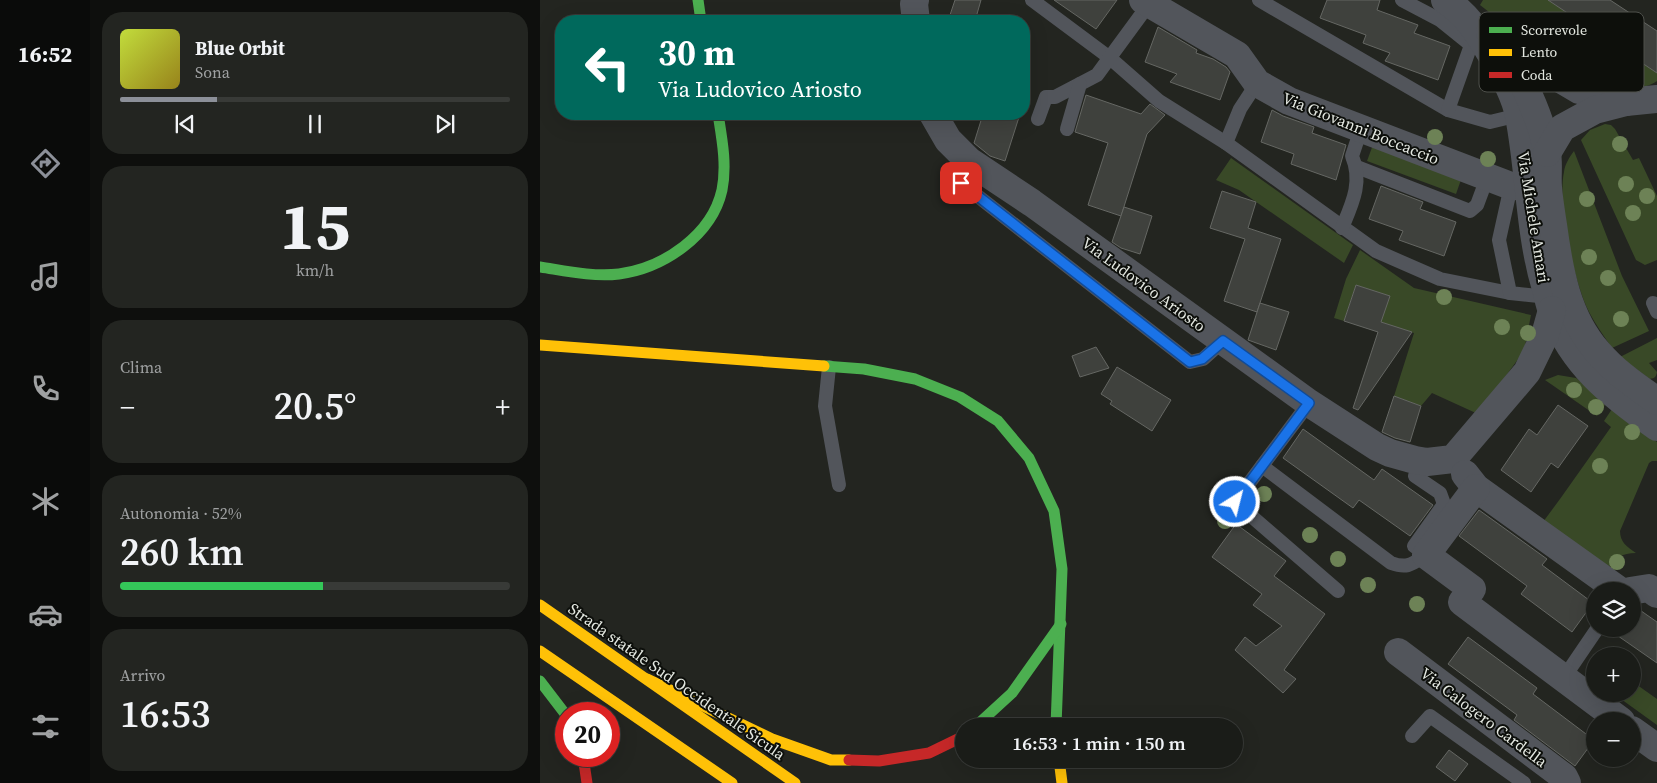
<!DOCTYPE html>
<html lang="it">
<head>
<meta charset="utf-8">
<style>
  body { margin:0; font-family:"Source Serif 4",serif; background:#232521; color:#f1f3f6; height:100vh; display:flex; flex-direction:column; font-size:19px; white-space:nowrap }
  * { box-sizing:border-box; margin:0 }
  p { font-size:16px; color:#9fa1a2 }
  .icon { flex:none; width:28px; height:28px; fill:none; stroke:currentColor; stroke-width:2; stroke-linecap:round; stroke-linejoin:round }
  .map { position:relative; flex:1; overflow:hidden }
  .details { display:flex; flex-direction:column; gap:12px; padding:12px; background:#0e0f0d; width:450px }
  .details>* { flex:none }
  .guide { position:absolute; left:15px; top:15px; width:475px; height:105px; border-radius:20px; box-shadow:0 5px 20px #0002,0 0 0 1px #383a37; background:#00695c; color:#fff; overflow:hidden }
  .controls { position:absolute; left:1046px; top:582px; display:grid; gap:10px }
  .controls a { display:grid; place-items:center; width:55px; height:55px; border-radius:50%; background:#1a1c18; box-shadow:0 5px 20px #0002,0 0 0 1px #383a37; font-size:25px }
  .speed { position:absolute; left:15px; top:702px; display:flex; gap:10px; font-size:25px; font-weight:700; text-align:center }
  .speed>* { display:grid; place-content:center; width:65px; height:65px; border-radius:50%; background:#1a1c18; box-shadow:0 5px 20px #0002,0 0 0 1px #383a37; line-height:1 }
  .speed .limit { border:8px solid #d22; background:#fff; color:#111 }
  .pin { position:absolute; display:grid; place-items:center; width:42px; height:42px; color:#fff; margin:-21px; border-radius:10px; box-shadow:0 2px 8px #0006 }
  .me { position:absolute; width:55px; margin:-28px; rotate:36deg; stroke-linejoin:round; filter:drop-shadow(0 0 4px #0008) }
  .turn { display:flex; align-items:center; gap:18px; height:105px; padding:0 20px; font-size:22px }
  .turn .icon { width:65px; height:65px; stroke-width:2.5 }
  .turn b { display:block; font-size:35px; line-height:42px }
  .big { font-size:38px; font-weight:600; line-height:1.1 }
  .details .widget { flex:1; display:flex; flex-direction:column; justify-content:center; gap:8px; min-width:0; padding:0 18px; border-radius:20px; background:#232521 }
  .details .dial { align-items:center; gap:0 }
  .dial b { font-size:65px; line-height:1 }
  .song { display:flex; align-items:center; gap:15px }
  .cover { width:60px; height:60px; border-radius:8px; background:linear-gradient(135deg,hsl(70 70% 55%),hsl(50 70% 35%)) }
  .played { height:5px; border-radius:2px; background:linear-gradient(90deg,#8c9099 25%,#383a37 25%) }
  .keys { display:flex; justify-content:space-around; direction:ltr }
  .heat { display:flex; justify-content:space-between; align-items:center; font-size:28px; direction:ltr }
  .charge { height:8px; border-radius:4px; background:linear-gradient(90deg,#34c759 52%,#383a37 0) }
  .trip { position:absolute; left:415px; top:718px; width:288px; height:50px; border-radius:25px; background:#1a1c18; box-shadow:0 5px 20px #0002,0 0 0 1px #383a37; font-weight:600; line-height:50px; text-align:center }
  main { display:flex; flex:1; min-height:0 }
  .dock { display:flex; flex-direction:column; width:90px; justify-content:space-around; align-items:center; background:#0a0b0a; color:#9fa1a2 }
  .dock .icon { width:35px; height:35px }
  .dock .current { color:#8c9099 }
  .dock b { font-size:22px; color:#f1f3f6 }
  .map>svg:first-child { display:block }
</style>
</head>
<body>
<main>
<nav class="dock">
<b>16:52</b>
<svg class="icon current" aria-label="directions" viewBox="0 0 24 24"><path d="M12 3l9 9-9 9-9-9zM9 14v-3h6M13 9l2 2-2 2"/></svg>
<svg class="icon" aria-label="music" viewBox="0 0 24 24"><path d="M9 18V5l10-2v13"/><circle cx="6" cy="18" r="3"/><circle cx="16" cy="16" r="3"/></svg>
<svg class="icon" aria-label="phone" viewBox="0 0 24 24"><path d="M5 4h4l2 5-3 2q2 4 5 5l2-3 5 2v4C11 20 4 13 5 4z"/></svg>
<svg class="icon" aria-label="climate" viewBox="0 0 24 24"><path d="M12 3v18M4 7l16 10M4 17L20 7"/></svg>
<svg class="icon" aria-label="car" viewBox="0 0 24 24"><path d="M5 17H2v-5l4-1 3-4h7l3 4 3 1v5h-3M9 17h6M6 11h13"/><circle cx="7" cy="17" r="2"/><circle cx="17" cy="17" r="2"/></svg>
<svg class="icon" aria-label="filters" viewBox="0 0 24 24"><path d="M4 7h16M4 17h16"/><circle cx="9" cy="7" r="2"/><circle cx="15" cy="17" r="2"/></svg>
</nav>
<section class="details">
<div class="widget">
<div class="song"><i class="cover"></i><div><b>Blue Orbit</b><p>Sona</p></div></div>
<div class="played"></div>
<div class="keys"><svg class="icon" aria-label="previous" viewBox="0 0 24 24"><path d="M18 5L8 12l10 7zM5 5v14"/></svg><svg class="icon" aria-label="pause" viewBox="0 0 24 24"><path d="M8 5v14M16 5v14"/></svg><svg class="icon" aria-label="next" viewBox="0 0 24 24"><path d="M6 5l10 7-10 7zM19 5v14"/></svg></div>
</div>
<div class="widget dial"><b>15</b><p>km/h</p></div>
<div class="widget"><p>Clima</p>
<div class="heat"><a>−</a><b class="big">20.5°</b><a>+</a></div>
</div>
<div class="widget"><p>Autonomia · 52%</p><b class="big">260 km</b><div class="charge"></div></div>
<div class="widget"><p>Arrivo</p><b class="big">16:53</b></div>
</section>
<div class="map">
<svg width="1117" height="783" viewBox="0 0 1117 783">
  <rect width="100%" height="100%" fill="#232520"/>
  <g fill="#394927">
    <path d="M 943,0 L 1008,0 L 1117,73 L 1117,81 C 1102,92 1072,89 1055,81 C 1037,74 1021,62 1006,51 C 983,37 961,22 940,5 Z"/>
    <polygon points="1065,124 1071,125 1075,129 1093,160 1099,158 1117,196 1117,260 1105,265 1096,260 1041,140 1050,130"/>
    <polygon points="834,142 923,174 916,194 827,161"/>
    <path d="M 1034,151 L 1082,276 L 1109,331 L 1072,348 C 1064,336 1056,325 1049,312 C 1034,283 1017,204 1024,172 C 1025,164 1029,158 1034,151 Z"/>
    <polygon points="691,158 813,245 804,263 699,190 676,180"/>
    <polygon points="820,250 874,288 991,315 984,351 938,414 892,393 881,406 854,396 874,333 841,322 849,296 816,285 804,321 794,318 806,279"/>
    <path d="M 1117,338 L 1117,360 L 1109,363 L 1117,372 C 1116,377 1115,378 1110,379 L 1080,357 Z"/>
    <polygon points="1018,375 1036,378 1048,387 1065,405 1057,416 1005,380"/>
    <path d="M 1072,409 L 1117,442 L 1117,461 L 1112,461 L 1109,463 L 1080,531 C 1080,542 1087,547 1096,553 C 1082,553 1076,558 1068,568 L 1003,522 L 1020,499 L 1071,427 L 1064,421 Z"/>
    <polygon points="1093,682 1117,699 1117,725 1074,694 1092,694"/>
  </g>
  <g fill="#3f413d" stroke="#656763">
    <polygon points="415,0 441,0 435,21 408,21"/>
    <polygon points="514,0 577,0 556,29"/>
    <polygon points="787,0 840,0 837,10 878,25 874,33 910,46 898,80 845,61 850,53 823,43 826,35 780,18"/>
    <polygon points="1008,0 1070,0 1117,31 1117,73"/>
    <polygon points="618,27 657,50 656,53 673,59 686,67 690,72 680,100 630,82 637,74 605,62"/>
    <polygon points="546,95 601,114 610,104 625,115 607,134 581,216 548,205 568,143 535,132"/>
    <polygon points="732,110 743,116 774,127 772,133 806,145 796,180 751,164 754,154 721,142"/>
    <polygon points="443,114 480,114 465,161 450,156 434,143"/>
    <polygon points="841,186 883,202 880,209 916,222 904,256 859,240 863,231 829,219"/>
    <polygon points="682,191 716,202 708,228 741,239 717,312 684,301 705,239 670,228"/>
    <polygon points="584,207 612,216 600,254 581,248 572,242"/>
    <polygon points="816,285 850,296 841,322 872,332 818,410 813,408 838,332 804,321"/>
    <polygon points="720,303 749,312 736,350 708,340"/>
    <polygon points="556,347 569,368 540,377 532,356"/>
    <polygon points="577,367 631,400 612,431 570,404 572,401 561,394"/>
    <polygon points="854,396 881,406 870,442 855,438 842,432"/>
    <polygon points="1018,405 1048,426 1018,468 1011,463 991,492 961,470 989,429 997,435"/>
    <polygon points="763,429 834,480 842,469 893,505 870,536 819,500 813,508 743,458"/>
    <polygon points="939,510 1007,559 1002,565 1053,603 1032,632 981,594 987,586 919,536"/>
    <polygon points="696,524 746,561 734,576 785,614 744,670 756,679 743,693 695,650 705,637 716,646 742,626 713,605 722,594 672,557"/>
    <polygon points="1092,606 1094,606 1117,622 1117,663 1068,629 1092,629"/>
    <polygon points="928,637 997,688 993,694 1054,740 1035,766 974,720 977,715 908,664"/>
    <polygon points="909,750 928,764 915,781 896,767"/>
  </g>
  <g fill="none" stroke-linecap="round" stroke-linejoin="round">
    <g stroke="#52555b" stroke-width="14">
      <polyline points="492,0 570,58 619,101 686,143 836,251 900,279 970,293"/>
      <polyline points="719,0 908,110 950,122 979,115"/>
      <polyline points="862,0 900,20 931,45 941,37"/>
      <polyline points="908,110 931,45"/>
      <polyline points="498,119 506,97 515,97 557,75 609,4"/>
      <polyline points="527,129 540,84"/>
      <polyline points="686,143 700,109 717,83"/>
      <polyline points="417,151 417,172 421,183 650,362 663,359 683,341"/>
      <polyline points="817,167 930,211 937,205 947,178"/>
      <polyline points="971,186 959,240 970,293 1008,297"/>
      <path d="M 802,228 C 812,204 823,182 812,156 L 821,129"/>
      <polyline points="1113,303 1117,312"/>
      <polyline points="289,367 285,406 299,485"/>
      <polyline points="769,403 695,502 798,591"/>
      <path d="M 722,466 L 851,563 C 868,569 872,564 886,555 L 874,546 L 904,504 L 900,493 L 875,476"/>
      <polyline points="1023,679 1057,629"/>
      <polyline points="872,736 890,716 984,783"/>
    </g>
    <g stroke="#52555b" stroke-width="28">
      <polyline points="375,0 374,4 376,21"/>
      <polyline points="603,0 697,55 717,83 749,101 971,186 1004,187"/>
      <path d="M 905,0 C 925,13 937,30 949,51 C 961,70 975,94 979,116 C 990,173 989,233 1006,289 C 1008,296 1009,304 1012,311 C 1034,366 1070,394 1117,427"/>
      <polyline points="950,32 1017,77 1039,90 1086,102"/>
      <path d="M 984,85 C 994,106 1004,129 1007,153 C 1009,164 1007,176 1008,187 C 1009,200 1011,212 1013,225 C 1019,270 1027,317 1058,352 C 1075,372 1096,386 1117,401"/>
      <polyline points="393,114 408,140 429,161 492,203 769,403 837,447 850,453 875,460 887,462 913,459 987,372 1005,335 1012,310"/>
      <polyline points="1007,153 1022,128 1055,110 1086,102 1117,99"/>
      <polyline points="925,474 936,488 1080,591"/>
      <polyline points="936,488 886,555 932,589 922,602 1081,721"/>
      <polyline points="1090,591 1109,588 1117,594"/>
      <polyline points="858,652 1024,777 1027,783"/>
      <polyline points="1092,730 1117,748"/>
    </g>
    <g stroke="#4caf50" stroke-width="11">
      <polyline points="158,0 161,21"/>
      <path d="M 0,267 C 26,271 53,277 79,274 C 124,268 172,235 182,190 C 187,165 182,139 178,114"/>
      <polyline points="284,366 324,369 375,379 420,397 458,421 489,458 514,511 522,569 516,726"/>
      <polyline points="0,681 26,715"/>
      <polyline points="436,726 472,693 521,624"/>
    </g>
    <g stroke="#ffc107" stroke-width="11">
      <polyline points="0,345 284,366"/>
      <polyline points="0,605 255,783"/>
      <polyline points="0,651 192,783"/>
      <polyline points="107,679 232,739 291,760 309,760"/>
      <polyline points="519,759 522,783"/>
    </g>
    <g stroke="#c62828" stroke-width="11">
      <polyline points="43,756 47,783"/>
      <polyline points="309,760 339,761 389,753 424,736"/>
    </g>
  </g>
  <g fill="#6d8256">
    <circle cx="895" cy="137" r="8"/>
    <circle cx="1080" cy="144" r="8"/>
    <circle cx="948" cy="159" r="8"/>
    <circle cx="1086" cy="184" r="8"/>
    <circle cx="1107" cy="196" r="8"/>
    <circle cx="1047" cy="199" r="8"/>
    <circle cx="1093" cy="213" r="8"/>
    <circle cx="1049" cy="257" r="8"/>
    <circle cx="1068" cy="278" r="8"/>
    <circle cx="904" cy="297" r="8"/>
    <circle cx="1081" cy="319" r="8"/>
    <circle cx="962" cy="327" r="8"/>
    <circle cx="988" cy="333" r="8"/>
    <circle cx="1034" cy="390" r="8"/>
    <circle cx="1056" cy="407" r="8"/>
    <circle cx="1092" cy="432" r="8"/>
    <circle cx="1060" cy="466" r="8"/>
    <circle cx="724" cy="494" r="8"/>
    <circle cx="685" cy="521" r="8"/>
    <circle cx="770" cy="535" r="8"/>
    <circle cx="798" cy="559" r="8"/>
    <circle cx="1077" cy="562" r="8"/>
    <circle cx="828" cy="585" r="8"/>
    <circle cx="877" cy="604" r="8"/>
  </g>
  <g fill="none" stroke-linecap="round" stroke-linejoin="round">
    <g stroke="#114b97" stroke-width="12">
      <polyline id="route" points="421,183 650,362 662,359 683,341 769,403 695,502"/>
    </g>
    <use href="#route" stroke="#1a73e8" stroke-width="9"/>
  </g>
  <g text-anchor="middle" stroke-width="4" stroke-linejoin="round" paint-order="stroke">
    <g font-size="16" fill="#e4e8e1" stroke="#0d0f0b">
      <text transform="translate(821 128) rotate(22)" y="6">Via Giovanni Boccaccio</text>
      <text transform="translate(994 217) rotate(81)" y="6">Via Michele Amari</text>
      <text transform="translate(604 284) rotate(36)" y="6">Via Ludovico Ariosto</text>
      <text transform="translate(137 681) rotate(35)" y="6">Strada statale Sud Occidentale Sicula</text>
      <text transform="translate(944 717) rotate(37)" y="6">Via Calogero Cardella</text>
    </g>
  </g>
  <rect x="939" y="12" width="165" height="80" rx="8" fill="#0d0f0b" stroke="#4e504b" stroke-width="1"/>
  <rect x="949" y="27" width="23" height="6" fill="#4caf50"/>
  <rect x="949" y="49" width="23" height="7" fill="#ffc107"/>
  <rect x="949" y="72" width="23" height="6" fill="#c62828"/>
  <g font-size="14" fill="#e4e8e1">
    <text x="981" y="35">Scorrevole</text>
    <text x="981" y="57">Lento</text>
    <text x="981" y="80">Coda</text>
  </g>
</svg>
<div class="controls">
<a><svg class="icon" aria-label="layers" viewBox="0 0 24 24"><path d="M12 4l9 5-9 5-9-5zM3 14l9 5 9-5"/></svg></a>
<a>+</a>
<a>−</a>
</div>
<div class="speed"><div class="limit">20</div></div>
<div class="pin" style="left:421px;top:183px;background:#d93025"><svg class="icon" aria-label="arrive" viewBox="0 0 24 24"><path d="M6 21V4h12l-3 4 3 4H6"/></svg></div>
<svg class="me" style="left:695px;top:502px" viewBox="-20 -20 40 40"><circle r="17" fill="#1a73e8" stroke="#fff" stroke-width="3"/><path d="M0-11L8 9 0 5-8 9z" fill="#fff"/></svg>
<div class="trip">16:53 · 1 min · 150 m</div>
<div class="guide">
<div class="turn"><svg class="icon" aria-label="left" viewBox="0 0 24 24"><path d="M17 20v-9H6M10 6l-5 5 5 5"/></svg><div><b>30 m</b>Via Ludovico Ariosto</div></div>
</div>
</div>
</main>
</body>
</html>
